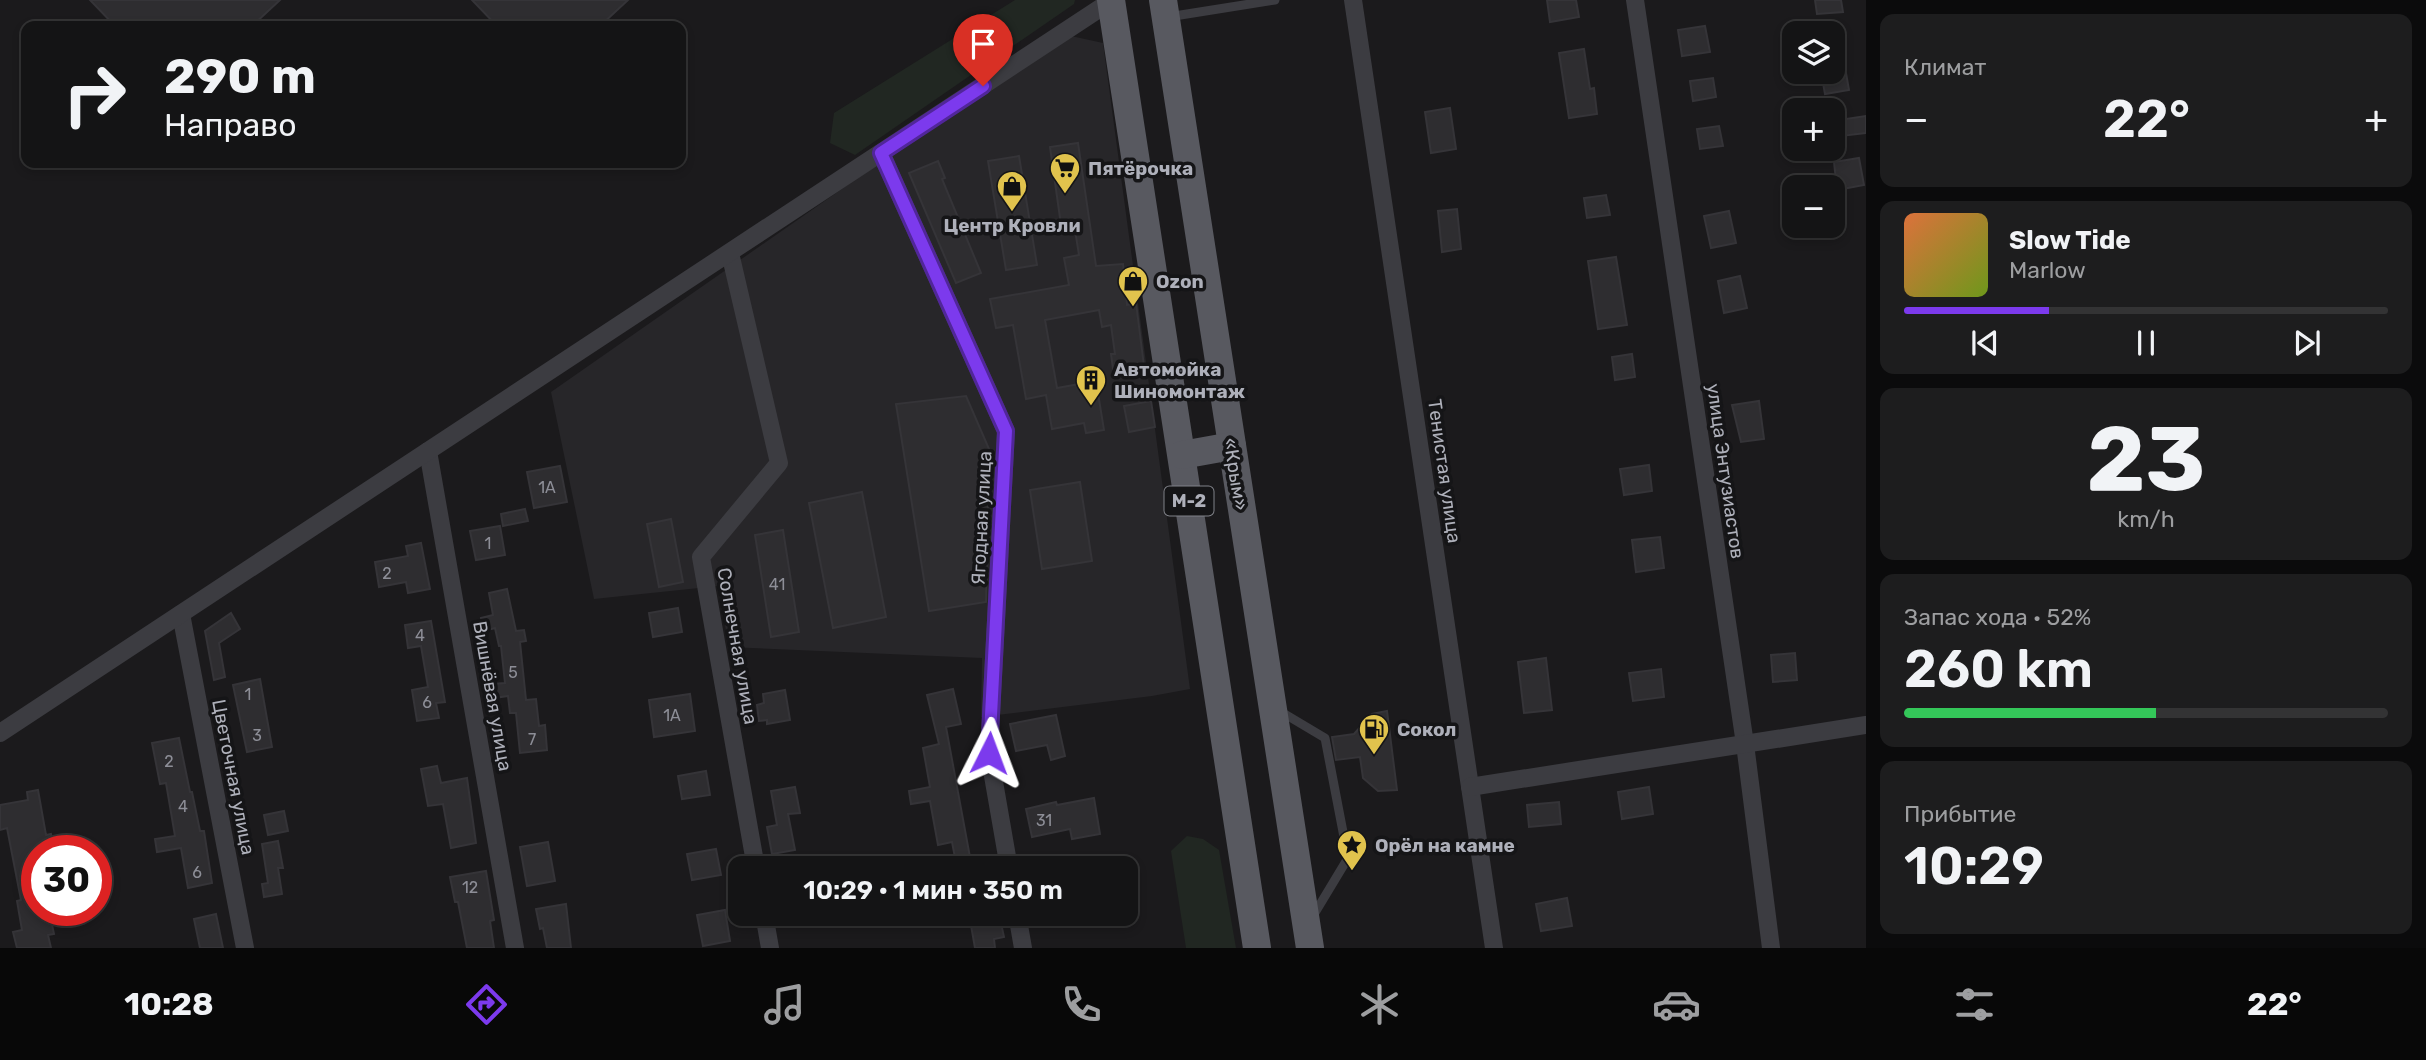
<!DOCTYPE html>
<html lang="ru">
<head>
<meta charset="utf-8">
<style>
  body { margin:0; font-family:Rubik,sans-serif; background:#1d1d1e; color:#f1f3f6; height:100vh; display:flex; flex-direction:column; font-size:26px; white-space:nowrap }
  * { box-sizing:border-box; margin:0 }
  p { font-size:23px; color:#9d9ea0 }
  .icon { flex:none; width:38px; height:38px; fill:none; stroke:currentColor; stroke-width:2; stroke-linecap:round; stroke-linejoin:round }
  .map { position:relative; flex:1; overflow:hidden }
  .side { display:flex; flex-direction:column; gap:14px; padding:14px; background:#0b0b0c; width:560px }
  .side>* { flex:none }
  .hud { position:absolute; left:21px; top:21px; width:665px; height:147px; border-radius:14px; box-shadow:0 4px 10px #0003,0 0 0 2px #333334; background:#141415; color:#f1f3f6; overflow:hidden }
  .controls { position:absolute; left:1782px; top:21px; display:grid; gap:14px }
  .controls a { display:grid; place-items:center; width:63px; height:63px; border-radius:14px; background:#141415; box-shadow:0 4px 10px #0003,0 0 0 2px #333334; font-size:35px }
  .speed { position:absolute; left:21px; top:835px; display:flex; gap:14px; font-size:35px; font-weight:700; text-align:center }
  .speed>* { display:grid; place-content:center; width:91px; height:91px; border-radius:50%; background:#141415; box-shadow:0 4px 10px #0003,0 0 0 2px #333334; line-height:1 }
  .speed .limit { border:10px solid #d22; background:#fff; color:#111 }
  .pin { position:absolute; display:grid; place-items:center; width:60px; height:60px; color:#fff; margin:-72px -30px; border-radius:50% 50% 50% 0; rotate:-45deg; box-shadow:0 0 7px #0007 }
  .pin .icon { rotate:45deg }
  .me { position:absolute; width:77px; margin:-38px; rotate:3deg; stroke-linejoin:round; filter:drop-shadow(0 0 5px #0008) }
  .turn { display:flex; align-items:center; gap:24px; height:147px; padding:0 28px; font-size:32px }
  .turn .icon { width:91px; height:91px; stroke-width:2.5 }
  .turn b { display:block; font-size:49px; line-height:60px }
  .big { font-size:52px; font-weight:600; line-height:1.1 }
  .side .widget { flex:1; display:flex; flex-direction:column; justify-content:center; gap:10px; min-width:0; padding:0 24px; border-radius:14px; background:#1d1d1e }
  .side .dial { align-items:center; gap:0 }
  .dial b { font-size:91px; line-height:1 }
  .song { display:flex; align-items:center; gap:21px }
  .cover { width:84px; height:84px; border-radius:10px; background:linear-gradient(135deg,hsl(20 70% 55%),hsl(80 70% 35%)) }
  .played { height:7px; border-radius:4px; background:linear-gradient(90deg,#7c3aed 30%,#333334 30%) }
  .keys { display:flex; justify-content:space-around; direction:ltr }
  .heat { display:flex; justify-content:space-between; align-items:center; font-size:38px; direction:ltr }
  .charge { height:10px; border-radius:5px; background:linear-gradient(90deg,#34c759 52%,#333334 0) }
  .trip { position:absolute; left:728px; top:856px; width:410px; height:70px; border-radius:14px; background:#141415; box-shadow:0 4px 10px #0003,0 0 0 2px #333334; font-weight:600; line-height:70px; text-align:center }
  .tab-bar { display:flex; height:112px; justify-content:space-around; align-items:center; background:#080808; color:#9d9ea0 }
  .tab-bar .icon { width:49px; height:49px }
  .tab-bar .selected { color:#7c3aed }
  .tab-bar b { font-size:32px; color:#f1f3f6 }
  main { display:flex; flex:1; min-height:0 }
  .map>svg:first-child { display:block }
</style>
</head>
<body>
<main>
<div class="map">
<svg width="1866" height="948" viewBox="0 0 1866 948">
  <rect width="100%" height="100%" fill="#1b1a1c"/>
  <polygon fill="#272629" points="1071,36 1103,43 1190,689 1152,696 981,717 982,658 729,647 718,586 594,599 551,392 879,163"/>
  <g fill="#212722">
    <polygon points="1015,0 1075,0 1074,4 855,155 830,143 834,113"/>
    <polygon points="1187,836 1203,839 1219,850 1236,948 1186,948 1171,851"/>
  </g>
  <g fill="#2e2d30" stroke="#353438" stroke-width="2">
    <polygon points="90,0 280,0 252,26 115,26"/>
    <polygon points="472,0 628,0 600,26 497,26"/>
    <polygon points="1547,0 1576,0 1579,17 1550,22"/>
    <polygon points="1815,0 1841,0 1843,12 1817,14"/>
    <polygon points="1705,26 1710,52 1682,56 1678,30"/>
    <polygon points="1584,49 1590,89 1594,88 1597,114 1569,118 1559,53"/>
    <polygon points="1844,62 1849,90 1825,94 1821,72 1832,72 1832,63"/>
    <polygon points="1713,78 1716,97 1693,101 1690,81"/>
    <polygon points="1450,108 1456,149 1431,153 1425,112"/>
    <polygon points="1866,116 1866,133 1841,136 1839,120"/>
    <polygon points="1719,126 1723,146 1700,149 1697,129"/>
    <polygon points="1078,143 1096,266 1123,264 1127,305 1136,303 1144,366 1113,369 1111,354 1115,354 1111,325 1102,327 1099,310 1045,320 1057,388 1096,381 1104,430 1086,433 1084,423 1052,429 1046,395 1026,399 1013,325 996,328 990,299 1069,285 1064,258 1079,255 1075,230 1062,232 1050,147"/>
    <polygon points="1019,156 1037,265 1006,270 988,161"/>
    <polygon points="1859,158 1864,185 1837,190 1834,162"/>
    <polygon points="938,161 945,178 942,179 981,273 956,283 909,173"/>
    <polygon points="1606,195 1610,215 1587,218 1584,198"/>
    <polygon points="1457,209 1461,249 1442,252 1438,211"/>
    <polygon points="1729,211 1736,243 1711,248 1704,216"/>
    <polygon points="1616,257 1627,325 1598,329 1588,261"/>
    <polygon points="1740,276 1747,308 1724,313 1718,281"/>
    <polygon points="1632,354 1635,377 1615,380 1612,357"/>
    <polygon points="966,396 989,449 986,602 929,611 896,404"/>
    <polygon points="1151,401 1155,427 1129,432 1124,406"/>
    <polygon points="1759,401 1764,439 1741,442 1732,405"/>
    <polygon points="1649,465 1652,491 1624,495 1620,469"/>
    <polygon points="560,466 567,502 534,508 527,472"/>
    <polygon points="1080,482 1092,561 1042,569 1030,490"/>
    <polygon points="862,492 886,617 833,628 809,503"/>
    <polygon points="525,509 528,521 503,526 501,514"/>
    <polygon points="671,519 683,582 659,587 647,524"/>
    <polygon points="500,526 505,555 476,560 470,531"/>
    <polygon points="783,530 799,632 771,637 755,535"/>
    <polygon points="1660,537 1664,568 1636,572 1632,540"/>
    <polygon points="421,543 430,589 408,593 406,582 379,587 375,562 408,556 406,546"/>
    <polygon points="507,589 516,631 524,630 526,641 520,642 526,700 536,699 539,726 545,725 547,750 520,753 516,713 510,713 508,696 494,698 493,684 505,683 501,646 499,646 495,628 484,631 481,618 493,615 489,593"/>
    <polygon points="678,608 682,632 653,637 649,613"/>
    <polygon points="231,613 240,629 219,643 225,677 214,680 205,631"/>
    <polygon points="431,621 445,702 436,703 439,718 417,721 412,690 428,687 421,646 408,648 405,625"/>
    <polygon points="1795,653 1797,680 1773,682 1771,655"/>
    <polygon points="1546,658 1552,710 1524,713 1518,662"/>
    <polygon points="1661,669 1664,697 1633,701 1629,673"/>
    <polygon points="260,679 272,747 247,752 233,685"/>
    <polygon points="953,689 961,724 946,727 972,868 957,868 952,842 938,845 930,801 911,804 909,791 930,787 923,748 939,744 927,695"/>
    <polygon points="785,690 790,720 767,724 767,720 759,721 757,705 764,703 763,694"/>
    <polygon points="690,694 695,731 654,737 649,700"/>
    <polygon points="1387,711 1397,790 1378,791 1363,778 1360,757 1336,760 1332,737 1354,734 1372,714"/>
    <polygon points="1056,715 1065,756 1051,760 1047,745 1016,751 1010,724"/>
    <polygon points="179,738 190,792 192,792 200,831 204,831 212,883 188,888 181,848 157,852 155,839 175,836 166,783 160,784 152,743"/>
    <polygon points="437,766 441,783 467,778 476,843 451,848 443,804 428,806 421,769"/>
    <polygon points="706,771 710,795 682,799 678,776"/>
    <polygon points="795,787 800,813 788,814 795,850 772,854 767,827 777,825 771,791"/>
    <polygon points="1649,787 1653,814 1622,819 1618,792"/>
    <polygon points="38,790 46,835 51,834 54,850 37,850 37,910 49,910 54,934 48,935 51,948 17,948 13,932 22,930 17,901 21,900 7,828 0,830 0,805 28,800 27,792"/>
    <polygon points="1094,798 1100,834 1072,839 1070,829 1032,837 1026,809 1056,802 1057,805"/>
    <polygon points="1559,802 1561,824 1529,827 1527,805"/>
    <polygon points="284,811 288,831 268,835 264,815"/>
    <polygon points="278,841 283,868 278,868 282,894 264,897 262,884 268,883 262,844"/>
    <polygon points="548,842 555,881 527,886 520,847"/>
    <polygon points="716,849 721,875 692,880 687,854"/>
    <polygon points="486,871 494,920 490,921 494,948 467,948 458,902 455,902 450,877"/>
    <polygon points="1567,898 1572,926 1541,931 1536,904"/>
    <polygon points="566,904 571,948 547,948 543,928 540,929 536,909"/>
    <polygon points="725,910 730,941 703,946 697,915"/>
    <polygon points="216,914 223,948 200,948 194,919"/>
    <polygon points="969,914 999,914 1004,937 994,939 995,948 975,948"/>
  </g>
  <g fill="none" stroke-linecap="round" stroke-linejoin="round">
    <g stroke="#3c3c41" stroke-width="9">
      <polyline points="1168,17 1275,0"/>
      <polyline points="1278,710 1325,738 1348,858 1313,916"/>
    </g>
    <g stroke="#3c3c41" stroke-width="18">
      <polyline points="1353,0 1494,948"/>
      <polyline points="1635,0 1745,744 1771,948"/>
      <polyline points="881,153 1006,431 989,753 1009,868"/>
      <polyline points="730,253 779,463 701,557 756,868"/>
      <polyline points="428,451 515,948"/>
      <polyline points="181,614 245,948"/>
      <polyline points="0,733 1111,1"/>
      <polyline points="1470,787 1866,725"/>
      <polyline points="764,914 770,948"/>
      <polyline points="1017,914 1023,948"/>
    </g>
    <g stroke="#585960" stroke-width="28">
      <polyline points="1111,0 1257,948"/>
      <polyline points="1163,0 1310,948"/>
      <polyline points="1182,455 1232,446"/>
    </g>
  </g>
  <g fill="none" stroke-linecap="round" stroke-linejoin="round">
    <g stroke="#51269a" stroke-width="18">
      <polyline id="route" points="983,86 881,153 1006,431 989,753"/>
    </g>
    <use href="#route" stroke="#7c3aed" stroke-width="12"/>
  </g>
  <defs>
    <g id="supermarket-pin" transform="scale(1.575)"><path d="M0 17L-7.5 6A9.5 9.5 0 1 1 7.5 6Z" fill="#e1c34d" stroke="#151517"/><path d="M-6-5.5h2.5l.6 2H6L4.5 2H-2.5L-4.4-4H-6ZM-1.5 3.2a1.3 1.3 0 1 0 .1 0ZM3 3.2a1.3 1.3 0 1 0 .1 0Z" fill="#111"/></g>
    <g id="shop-pin" transform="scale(1.575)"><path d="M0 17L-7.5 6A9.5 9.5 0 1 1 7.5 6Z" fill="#e1c34d" stroke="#151517"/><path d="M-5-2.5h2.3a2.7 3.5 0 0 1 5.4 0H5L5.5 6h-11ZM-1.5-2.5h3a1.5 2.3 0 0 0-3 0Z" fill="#111"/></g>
    <g id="building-pin" transform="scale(1.575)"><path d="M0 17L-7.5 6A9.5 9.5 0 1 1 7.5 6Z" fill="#e1c34d" stroke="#151517"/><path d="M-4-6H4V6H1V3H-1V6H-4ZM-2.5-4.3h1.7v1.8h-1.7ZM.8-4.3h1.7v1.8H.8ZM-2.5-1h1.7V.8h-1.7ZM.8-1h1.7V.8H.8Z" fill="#111"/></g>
    <g id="fuel-pin" transform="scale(1.575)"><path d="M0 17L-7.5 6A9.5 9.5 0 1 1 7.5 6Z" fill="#e1c34d" stroke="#151517"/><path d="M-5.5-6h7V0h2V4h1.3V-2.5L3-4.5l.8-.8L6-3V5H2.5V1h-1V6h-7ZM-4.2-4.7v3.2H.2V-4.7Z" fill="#111"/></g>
    <g id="sight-pin" transform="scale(1.575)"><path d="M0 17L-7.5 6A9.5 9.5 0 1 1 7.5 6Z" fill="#e1c34d" stroke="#151517"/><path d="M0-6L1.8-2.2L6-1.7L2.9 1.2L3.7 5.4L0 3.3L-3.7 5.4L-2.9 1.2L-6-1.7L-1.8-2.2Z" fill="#111"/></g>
  </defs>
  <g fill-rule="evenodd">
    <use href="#supermarket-pin" x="1065" y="168"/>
    <use href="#shop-pin" x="1012" y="186"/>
    <use href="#shop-pin" x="1133" y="281"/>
    <use href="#building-pin" x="1091" y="380"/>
    <use href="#fuel-pin" x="1374" y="729"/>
    <use href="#sight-pin" x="1352" y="845"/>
  </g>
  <g text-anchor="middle" stroke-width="7" stroke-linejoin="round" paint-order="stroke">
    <g font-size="16" fill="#8d8e97">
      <text x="547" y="493">1А</text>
      <text x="488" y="549">1</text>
      <text x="387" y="579">2</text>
      <text x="777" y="590">41</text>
      <text x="420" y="641">4</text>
      <text x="513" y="678">5</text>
      <text x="248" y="700">1</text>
      <text x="427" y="708">6</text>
      <text x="672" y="721">1А</text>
      <text x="257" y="741">3</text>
      <text x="532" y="745">7</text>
      <text x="169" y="767">2</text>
      <text x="183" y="812">4</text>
      <text x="1044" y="826">31</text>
      <text x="197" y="878">6</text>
      <text x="470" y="893">12</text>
    </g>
    <rect fill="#151517" stroke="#808289" stroke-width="2" x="1164.5" y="486.5" width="49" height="29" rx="5"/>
    <g font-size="18" font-weight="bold" fill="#aeb0ba">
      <text x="1189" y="507">М-2</text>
    </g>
    <g font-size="19" font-weight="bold" fill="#aeb0ba" stroke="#151517" text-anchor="start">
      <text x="1088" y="175">Пятёрочка</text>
      <text x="1012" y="232" text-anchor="middle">Центр Кровли</text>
      <text x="1156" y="288">Ozon</text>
      <text x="1114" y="376">Автомойка<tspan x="1114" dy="22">Шиномонтаж</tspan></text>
      <text x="1397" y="736">Сокол</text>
      <text x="1375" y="852">Орёл на камне</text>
    </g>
    <g font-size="19" fill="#aeb0ba" stroke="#151517">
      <text transform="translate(1445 471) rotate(82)" y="7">Тенистая улица</text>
      <text transform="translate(1726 471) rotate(82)" y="7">улица Энтузиастов</text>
      <text transform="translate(1236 474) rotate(81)" y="7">«Крым»</text>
      <text transform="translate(981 518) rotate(-87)" y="7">Ягодная улица</text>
      <text transform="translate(738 646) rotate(80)" y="7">Солнечная улица</text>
      <text transform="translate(493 696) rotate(80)" y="7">Вишнёвая улица</text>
      <text transform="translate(234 777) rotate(79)" y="7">Цветочная улица</text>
    </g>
  </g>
</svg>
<div class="controls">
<a><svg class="icon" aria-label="layers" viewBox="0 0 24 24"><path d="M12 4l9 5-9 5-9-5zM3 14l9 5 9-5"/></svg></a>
<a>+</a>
<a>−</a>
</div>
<div class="speed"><div class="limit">30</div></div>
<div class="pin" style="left:983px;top:86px;background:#d93025"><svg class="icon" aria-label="arrive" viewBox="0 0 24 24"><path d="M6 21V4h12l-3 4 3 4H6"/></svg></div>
<svg class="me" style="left:989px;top:753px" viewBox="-20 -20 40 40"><path d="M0-17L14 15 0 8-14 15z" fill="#7c3aed" stroke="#fff" stroke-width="4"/></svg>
<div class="trip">10:29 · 1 мин · 350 m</div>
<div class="hud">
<div class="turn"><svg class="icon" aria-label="right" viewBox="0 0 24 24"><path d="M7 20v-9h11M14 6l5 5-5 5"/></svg><div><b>290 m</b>Направо</div></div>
</div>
</div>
<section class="side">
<div class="widget"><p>Климат</p>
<div class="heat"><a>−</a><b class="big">22°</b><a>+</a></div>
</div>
<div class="widget">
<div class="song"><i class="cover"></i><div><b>Slow Tide</b><p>Marlow</p></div></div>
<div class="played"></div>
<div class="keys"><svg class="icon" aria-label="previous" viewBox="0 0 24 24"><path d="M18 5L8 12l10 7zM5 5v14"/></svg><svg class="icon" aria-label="pause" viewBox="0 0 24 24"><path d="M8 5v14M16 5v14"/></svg><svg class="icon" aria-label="next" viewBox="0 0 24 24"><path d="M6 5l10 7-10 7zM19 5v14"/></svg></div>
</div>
<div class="widget dial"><b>23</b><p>km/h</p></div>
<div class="widget"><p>Запас хода · 52%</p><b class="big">260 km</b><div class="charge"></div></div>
<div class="widget"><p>Прибытие</p><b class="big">10:29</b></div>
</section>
</main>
<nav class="tab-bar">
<b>10:28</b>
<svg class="icon selected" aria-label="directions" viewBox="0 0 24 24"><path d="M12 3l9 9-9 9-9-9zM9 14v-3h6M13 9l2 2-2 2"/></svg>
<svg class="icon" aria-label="music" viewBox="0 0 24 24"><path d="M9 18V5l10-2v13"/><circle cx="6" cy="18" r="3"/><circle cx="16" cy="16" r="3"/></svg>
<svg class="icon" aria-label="phone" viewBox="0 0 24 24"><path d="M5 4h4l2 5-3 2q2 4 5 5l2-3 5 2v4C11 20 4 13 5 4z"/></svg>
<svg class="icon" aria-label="climate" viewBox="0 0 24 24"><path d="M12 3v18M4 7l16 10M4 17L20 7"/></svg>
<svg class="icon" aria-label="car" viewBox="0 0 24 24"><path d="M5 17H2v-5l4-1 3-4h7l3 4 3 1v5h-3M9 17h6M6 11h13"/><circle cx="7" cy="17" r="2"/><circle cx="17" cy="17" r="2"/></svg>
<svg class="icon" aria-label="filters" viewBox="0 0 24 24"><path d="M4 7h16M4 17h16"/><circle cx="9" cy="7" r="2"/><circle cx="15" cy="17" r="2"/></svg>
<b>22°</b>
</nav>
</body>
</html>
